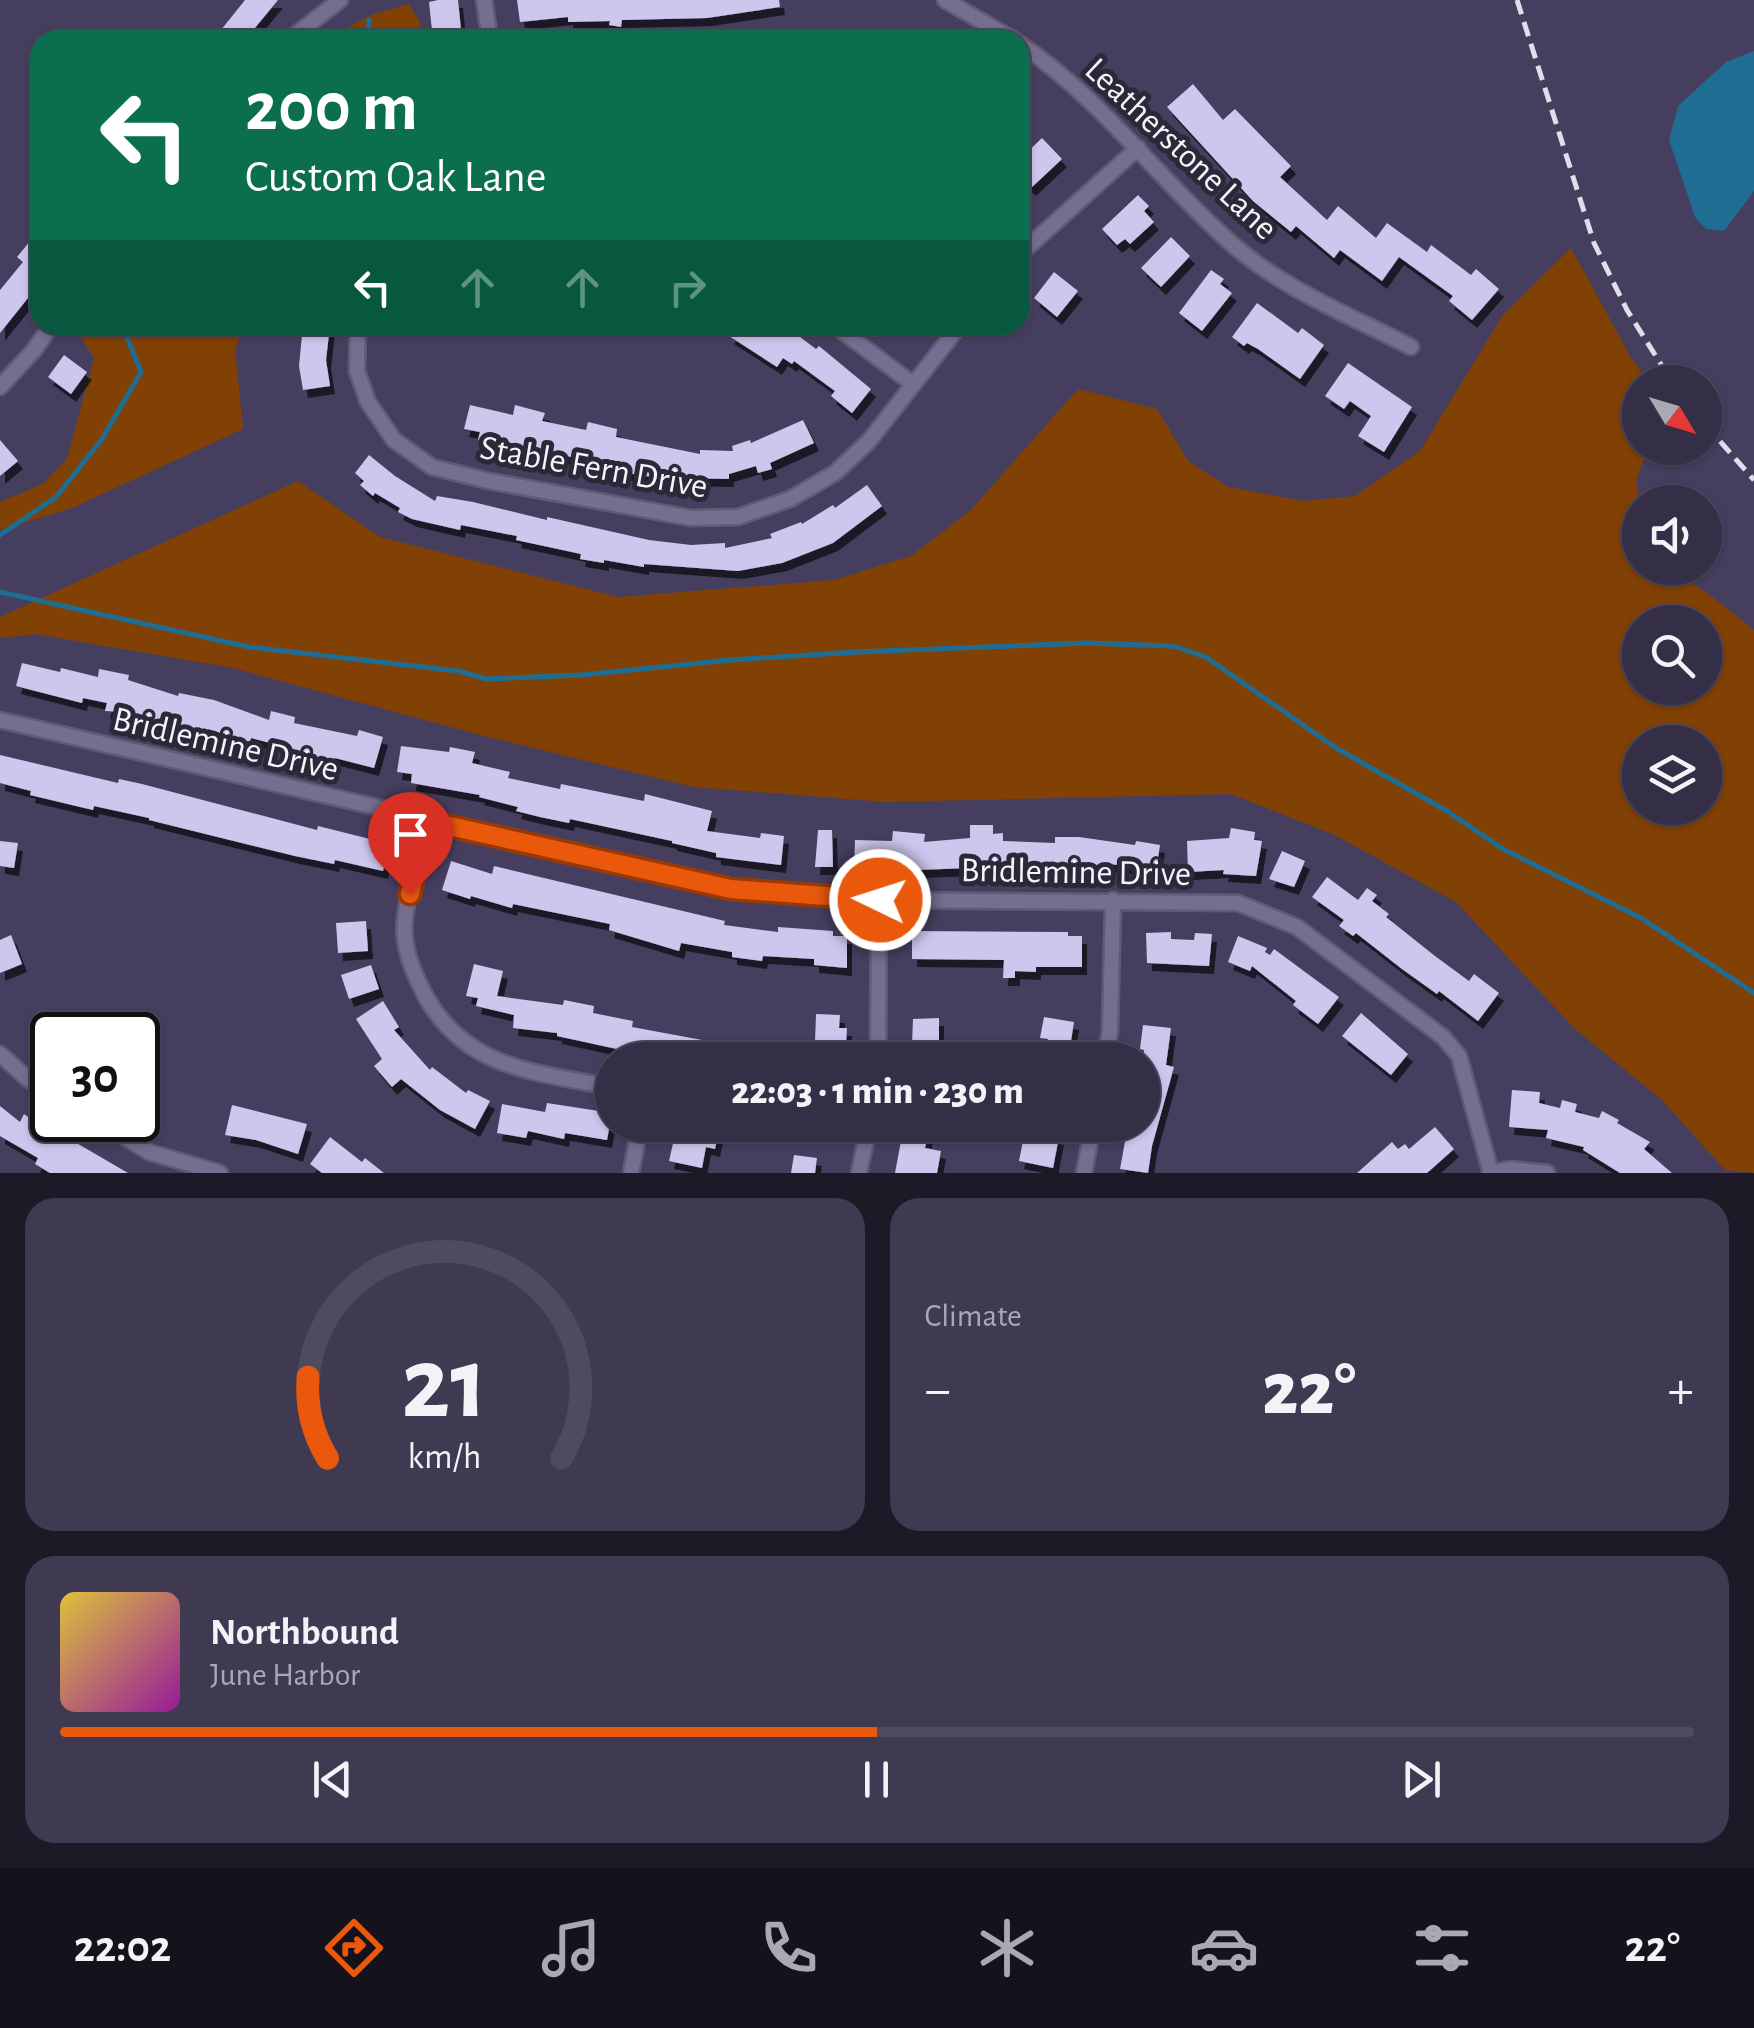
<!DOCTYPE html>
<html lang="en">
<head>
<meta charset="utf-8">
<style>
  body { margin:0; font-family:"Alegreya Sans",sans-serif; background:#3f3a52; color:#f1f3f6; height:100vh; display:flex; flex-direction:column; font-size:38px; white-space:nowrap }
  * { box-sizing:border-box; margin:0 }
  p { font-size:32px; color:#a9a8b4 }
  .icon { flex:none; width:55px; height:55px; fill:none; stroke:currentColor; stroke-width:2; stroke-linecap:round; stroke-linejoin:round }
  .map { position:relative; height:1173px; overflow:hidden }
  .side { display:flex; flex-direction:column; gap:25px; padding:25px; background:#1d1927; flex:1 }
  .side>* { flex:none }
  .guide { position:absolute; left:30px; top:30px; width:1000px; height:305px; border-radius:30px; box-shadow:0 2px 8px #0004,0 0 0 2px #4e4a60; background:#0b6e4f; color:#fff; overflow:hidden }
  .needle { width:65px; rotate:128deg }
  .fabs { position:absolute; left:1622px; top:365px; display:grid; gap:20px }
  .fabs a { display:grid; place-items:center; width:100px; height:100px; border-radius:50%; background:#342e47; box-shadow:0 2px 8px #0004,0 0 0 2px #4e4a60; font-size:50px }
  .speed { position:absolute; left:30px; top:1012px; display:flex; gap:20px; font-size:50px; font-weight:700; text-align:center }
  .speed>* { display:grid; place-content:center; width:130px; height:130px; border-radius:50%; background:#342e47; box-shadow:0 2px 8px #0004,0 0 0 2px #4e4a60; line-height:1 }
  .speed .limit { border:5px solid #111; border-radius:15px; background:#fff; color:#111 }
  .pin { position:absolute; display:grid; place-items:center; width:85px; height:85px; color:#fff; margin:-102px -42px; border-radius:50% 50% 50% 0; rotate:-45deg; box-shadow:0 0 10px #0007 }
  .pin .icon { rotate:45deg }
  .me { position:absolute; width:110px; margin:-55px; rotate:274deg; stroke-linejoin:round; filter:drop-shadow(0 0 8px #0008) }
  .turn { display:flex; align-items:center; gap:35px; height:210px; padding:0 50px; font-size:45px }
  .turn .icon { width:130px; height:130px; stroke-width:2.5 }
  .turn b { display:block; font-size:70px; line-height:85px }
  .lanes { display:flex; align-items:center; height:95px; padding:0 50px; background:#0003; justify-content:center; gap:50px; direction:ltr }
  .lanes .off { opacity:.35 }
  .big { font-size:75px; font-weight:800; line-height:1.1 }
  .side .widget { flex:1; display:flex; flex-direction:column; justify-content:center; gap:15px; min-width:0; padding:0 35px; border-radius:30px; background:#3f3a52 }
  .side .dial { align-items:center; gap:0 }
  .dial svg { height:260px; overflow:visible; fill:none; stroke:#4e4a60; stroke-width:7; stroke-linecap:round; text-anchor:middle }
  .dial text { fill:#f1f3f6; stroke:none }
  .song { display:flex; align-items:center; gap:30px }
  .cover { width:120px; height:120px; border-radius:15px; background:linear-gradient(135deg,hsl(50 70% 55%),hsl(300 70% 35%)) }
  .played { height:10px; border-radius:5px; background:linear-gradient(90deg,#ea580c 50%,#4e4a60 50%) }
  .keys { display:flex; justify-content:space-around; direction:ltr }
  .heat { display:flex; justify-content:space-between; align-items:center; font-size:55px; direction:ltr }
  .side .tiles { flex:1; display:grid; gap:25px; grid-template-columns:1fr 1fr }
  .widget:last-child { grid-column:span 2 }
  .trip { position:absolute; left:595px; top:1042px; width:565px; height:100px; border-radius:50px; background:#342e47; box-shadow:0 2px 8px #0004,0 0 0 2px #4e4a60; font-weight:800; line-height:100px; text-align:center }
  .menu { display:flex; height:160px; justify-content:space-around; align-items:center; background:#15121c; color:#a9a8b4 }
  .menu .icon { width:70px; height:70px }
  .menu .active { color:#ea580c }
  .menu b { font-size:45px; color:#f1f3f6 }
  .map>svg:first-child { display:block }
</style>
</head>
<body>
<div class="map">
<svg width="1754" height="1173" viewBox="0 0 1754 1173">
  <defs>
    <filter id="shadow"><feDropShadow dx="5" dy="8" stdDeviation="0" flood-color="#0009"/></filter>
  </defs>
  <rect width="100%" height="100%" fill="#463e5f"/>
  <g fill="#824104" fill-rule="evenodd">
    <polygon points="409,4 421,24 415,40 321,40 374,14"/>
    <path d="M 1571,248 L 1631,358 L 1649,382 L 1640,382 L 1640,448 L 1648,448 L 1636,480 L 1640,502 L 1640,568 C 1684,568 1721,604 1754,630 L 1754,1173 L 1725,1170 L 1662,1100 L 1575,1029 L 1456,902 L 1335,835 L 1231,794 L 885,802 L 694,787 L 480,735 L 233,668 L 36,634 L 0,638 L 0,617 L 298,481 L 380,537 L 618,597 L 834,580 L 911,556 L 971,510 L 1078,389 L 1157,409 L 1188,461 L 1228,487 L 1304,501 L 1355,496 L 1420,451 L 1503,315 ZM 1640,622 L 1705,622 L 1705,688 L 1640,688 ZM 1640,742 L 1705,742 L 1705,808 L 1640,808 Z"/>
    <polygon points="78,325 244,325 235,350 243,429 72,508 0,530 0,502 43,484 67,459 94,358 76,330"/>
  </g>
  <polygon fill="#1f6d92" points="1754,51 1754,191 1724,231 1706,229 1695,217 1669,140 1678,106 1726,62"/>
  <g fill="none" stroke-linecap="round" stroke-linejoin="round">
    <g stroke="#1f6d92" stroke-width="5">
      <polyline points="368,40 369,20"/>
      <polyline points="0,535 56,497 102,439 141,372 122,325"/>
      <polyline points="0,592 249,647 458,671 487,679 581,675 730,660 856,652 1086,643 1173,646 1206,657 1336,748 1447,811 1503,849 1641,918 1754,993"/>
    </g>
  </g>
  <g fill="#cec6ed" filter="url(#shadow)">
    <polygon points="245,0 278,0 245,40 213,40"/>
    <polygon points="438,0 458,0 462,40 433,40 429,2"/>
    <polygon points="517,0 779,0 780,7 707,18 622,20 621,27 609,25 610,21 568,22 568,17 520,22"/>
    <polygon points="1193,84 1223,120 1235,109 1291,166 1280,177 1327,220 1338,206 1376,238 1387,223 1427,252 1431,245 1471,275 1476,269 1499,289 1472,320 1449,301 1453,296 1399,257 1382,281 1340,250 1334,258 1296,226 1291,232 1253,201 1167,107"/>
    <polygon points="1042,138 1062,159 1031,188 1020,177 1020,159"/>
    <polygon points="1138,195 1149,206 1144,211 1154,222 1130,244 1125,239 1117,245 1102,229"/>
    <polygon points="40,229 40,283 0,333 0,290 23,262 17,257"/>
    <polygon points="1171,237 1190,256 1161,287 1141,268"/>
    <polygon points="1211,270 1224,279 1220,284 1232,293 1202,331 1179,313"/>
    <polygon points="1054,272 1078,291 1057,317 1034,298"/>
    <polygon points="1257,303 1298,333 1302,328 1324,345 1300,379 1258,349 1247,343 1244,346 1232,337"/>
    <polygon points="303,325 330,325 326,360 330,386 303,390 299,366"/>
    <polygon points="737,325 784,325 816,349 819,346 871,389 852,413 831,396 835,391 794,361 792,364 783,358 777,367 729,336"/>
    <polygon points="64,355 87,372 71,394 48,377"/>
    <polygon points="1348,363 1412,407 1384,452 1358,436 1371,416 1350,401 1344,409 1325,396"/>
    <polygon points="470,405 513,415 515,405 545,413 542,421 586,430 588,422 617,429 616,437 700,454 700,450 733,451 732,446 750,440 751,443 803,420 814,443 770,463 772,469 758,473 756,466 729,474 729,479 683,478 682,482 615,471 616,468 571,457 534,451 534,454 478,440 480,432 464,429"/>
    <polygon points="0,440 18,461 0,476"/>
    <polygon points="369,455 395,476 435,501 437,496 473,502 547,520 547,517 649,540 691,545 725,543 725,548 772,538 770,534 801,522 802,524 833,505 835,508 867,485 882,506 833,543 782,563 738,571 644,564 644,567 604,560 604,563 580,559 581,554 516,540 517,536 461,525 460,530 412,519 398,512 400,508 375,493 373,496 360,485 364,481 355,473"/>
    <polygon points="22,663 60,672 61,668 98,677 99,669 129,675 128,680 178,696 179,693 214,700 269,720 271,711 295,717 294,723 357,736 359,730 383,737 374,768 335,758 334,762 304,756 305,752 251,738 250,742 208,729 207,732 157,723 122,712 105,711 107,703 83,698 82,703 16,686"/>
    <polygon points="401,746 449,752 450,747 475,752 472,763 510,772 508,778 560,789 561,784 644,801 645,794 712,811 707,831 760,838 761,833 784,836 781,865 716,857 716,853 672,843 672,841 570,819 569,823 540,817 516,811 518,807 479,797 480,795 411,783 412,774 397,772"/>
    <polygon points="0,755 118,783 119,779 142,784 317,830 318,826 390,844 383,871 335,860 334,864 295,856 149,820 149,818 94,806 93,810 30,795 31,791 0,783"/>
    <polygon points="970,825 993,825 993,834 1003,833 1003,841 1055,843 1055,837 1079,837 1135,845 1136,841 1160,845 1156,871 1111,864 1110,872 1085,869 1022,872 1022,866 916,870 854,868 855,840 892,841 893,831 925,834 924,842 970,838"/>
    <polygon points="1231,828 1255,832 1254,840 1262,841 1256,876 1223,874 1224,870 1188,872 1187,841 1229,838"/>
    <polygon points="818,830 832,830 833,867 815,867"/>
    <polygon points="0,841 18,843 14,868 0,866"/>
    <polygon points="1282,851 1305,861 1294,887 1269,879"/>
    <polygon points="451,861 492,874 494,866 725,921 724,925 778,932 778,927 833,931 833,936 847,936 847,968 814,965 814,959 763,956 762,961 732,957 732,952 681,943 679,951 609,930 610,924 513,904 512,908 471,896 470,899 442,890"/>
    <polygon points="1327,877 1358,900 1367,888 1377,895 1372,901 1389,914 1386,917 1435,956 1469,981 1474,974 1499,993 1478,1021 1439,991 1437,994 1402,969 1356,933 1353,936 1339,926 1344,920 1312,897"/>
    <polygon points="366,921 368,951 338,953 336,923"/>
    <polygon points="912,931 1068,932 1068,936 1082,936 1082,967 1036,967 1036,972 1015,971 1015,978 1003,978 1004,960 912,959"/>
    <polygon points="1171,932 1171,939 1194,940 1195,933 1212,934 1209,966 1147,963 1146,933"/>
    <polygon points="11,935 22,964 0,973 0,940"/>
    <polygon points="1238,936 1267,948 1265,952 1270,955 1274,949 1339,997 1318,1024 1293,1005 1296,1001 1252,966 1250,971 1228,962"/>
    <polygon points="474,964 503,971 497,996 563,1005 564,1000 594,1006 593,1013 633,1021 632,1027 729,1045 730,1040 760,1045 757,1060 653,1060 639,1057 640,1054 557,1036 557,1033 513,1028 514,1015 476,1006 478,998 466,996"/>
    <polygon points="371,965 379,989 349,999 341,975"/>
    <polygon points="383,1001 399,1027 394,1030 430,1070 432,1067 466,1093 468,1090 490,1101 475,1129 440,1110 401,1079 392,1087 374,1066 382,1059 356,1019"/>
    <polygon points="1361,1013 1408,1054 1391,1075 1342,1036"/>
    <polygon points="816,1014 840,1015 839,1028 847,1028 846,1044 815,1042"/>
    <polygon points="1044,1017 1074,1022 1068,1060 1042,1060 1048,1039 1040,1038"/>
    <polygon points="939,1018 939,1044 912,1044 913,1019"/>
    <polygon points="1143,1025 1171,1028 1166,1065 1174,1067 1152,1146 1148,1173 1120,1169 1128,1125 1142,1125 1144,1050 1140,1049"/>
    <polygon points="1512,1090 1540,1092 1539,1103 1560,1108 1562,1100 1577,1104 1575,1112 1599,1118 1602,1111 1619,1120 1617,1123 1650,1142 1644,1149 1672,1173 1620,1173 1583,1150 1584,1147 1546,1138 1548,1130 1509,1127"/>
    <polygon points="547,1103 612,1113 607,1140 565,1133 564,1139 528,1131 526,1138 497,1133 502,1104 545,1112"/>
    <polygon points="232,1105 307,1124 298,1154 256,1140 225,1135"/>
    <polygon points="0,1106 20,1122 24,1114 65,1143 68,1138 128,1173 50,1173 35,1164 38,1158 0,1136"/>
    <polygon points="904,1125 930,1125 925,1148 941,1151 937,1173 895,1173"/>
    <polygon points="677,1126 718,1135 715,1149 706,1147 702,1168 669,1161"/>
    <polygon points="1435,1127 1454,1149 1427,1173 1357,1173 1392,1142 1398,1149 1405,1144 1409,1149"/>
    <polygon points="1025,1131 1059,1137 1053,1168 1019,1161"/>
    <polygon points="330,1137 362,1162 365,1158 384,1173 322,1173 310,1164"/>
    <polygon points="794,1155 817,1158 815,1173 791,1173"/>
  </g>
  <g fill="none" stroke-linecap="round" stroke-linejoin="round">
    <g stroke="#605a73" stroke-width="19">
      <g id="minor">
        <polyline points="484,0 490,40"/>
        <polyline points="945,0 1014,40"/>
        <polyline points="289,40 340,0"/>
        <path d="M 1020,44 C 1102,99 1158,179 1232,244 C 1283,289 1351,316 1411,347"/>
        <polyline points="1020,254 1138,148"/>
        <polyline points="358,325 357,371 368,402 394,440 432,467 489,481 691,518 738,517 790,499 835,473 869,441 960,325"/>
        <polyline points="834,325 913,384"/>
        <polyline points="0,387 35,349 51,325"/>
        <polyline points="0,720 731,889 879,900 1238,903 1297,927 1443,1037 1459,1056 1491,1173"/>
        <path d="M 427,821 C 420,853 408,886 405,919 C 402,941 410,965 420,985 C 458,1068 532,1072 612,1087"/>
        <polyline points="0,1054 28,1079 52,1093"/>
        <polyline points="878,1060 879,900"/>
        <polyline points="1105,1060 1110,1031 1113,900"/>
        <polyline points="97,1120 149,1152 220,1173"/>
        <polyline points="808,1125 866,1136"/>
        <polyline points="631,1173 640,1125"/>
        <polyline points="859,1173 869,1125"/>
        <polyline points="1084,1173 1093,1125"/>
        <polyline points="1490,1173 1511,1169 1547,1173"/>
      </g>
    </g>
    <use href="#minor" stroke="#756e91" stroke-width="14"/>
    <g stroke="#e0deea" stroke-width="5" stroke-dasharray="15 8" stroke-linecap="butt">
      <polyline points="1517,0 1594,243 1627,310 1672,382"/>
      <polyline points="1705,424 1754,480"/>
    </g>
  </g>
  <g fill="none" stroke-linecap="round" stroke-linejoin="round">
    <g stroke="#983908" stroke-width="25">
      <polyline id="route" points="410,894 427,821 731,889 880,900"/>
    </g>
    <use href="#route" stroke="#ea580c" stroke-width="18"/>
  </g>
  <g text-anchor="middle" stroke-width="10" stroke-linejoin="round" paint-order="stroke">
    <g font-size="35" fill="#f5f3fc" stroke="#2b2837">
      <text transform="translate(1182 148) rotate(43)" y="12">Leatherstone Lane</text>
      <text transform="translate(594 466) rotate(10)" y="12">Stable Fern Drive</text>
      <text transform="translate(226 743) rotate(13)" y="12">Bridlemine Drive</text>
      <text transform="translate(1076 871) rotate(1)" y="12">Bridlemine Drive</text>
    </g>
  </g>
</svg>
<div class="fabs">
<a><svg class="needle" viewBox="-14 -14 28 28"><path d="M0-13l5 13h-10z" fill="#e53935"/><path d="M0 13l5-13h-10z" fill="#a9a8b4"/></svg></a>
<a><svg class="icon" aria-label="sound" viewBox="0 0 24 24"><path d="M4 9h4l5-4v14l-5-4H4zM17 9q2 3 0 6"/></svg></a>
<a><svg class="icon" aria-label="search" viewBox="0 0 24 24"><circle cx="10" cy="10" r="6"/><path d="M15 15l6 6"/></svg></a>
<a><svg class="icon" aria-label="layers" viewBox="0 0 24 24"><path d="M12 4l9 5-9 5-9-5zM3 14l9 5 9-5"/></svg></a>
</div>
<div class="speed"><div class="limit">30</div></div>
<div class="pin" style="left:410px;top:894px;background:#d93025"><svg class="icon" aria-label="arrive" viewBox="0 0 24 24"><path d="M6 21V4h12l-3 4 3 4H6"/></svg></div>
<svg class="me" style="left:880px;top:900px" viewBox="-20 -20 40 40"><circle r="17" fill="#ea580c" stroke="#fff" stroke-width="3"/><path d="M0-11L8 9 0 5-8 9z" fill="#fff"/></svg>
<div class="trip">22:03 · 1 min · 230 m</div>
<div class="guide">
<div class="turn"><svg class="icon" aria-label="left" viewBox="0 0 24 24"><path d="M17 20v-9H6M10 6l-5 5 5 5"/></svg><div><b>200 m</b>Custom Oak Lane</div></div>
<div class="lanes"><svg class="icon" aria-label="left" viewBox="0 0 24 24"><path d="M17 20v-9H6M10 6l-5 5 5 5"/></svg><svg class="icon off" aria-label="ahead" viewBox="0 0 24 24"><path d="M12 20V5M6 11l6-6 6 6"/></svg><svg class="icon off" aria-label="ahead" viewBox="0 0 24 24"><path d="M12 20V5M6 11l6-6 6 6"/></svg><svg class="icon off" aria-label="right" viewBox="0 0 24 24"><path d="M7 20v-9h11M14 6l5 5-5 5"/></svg></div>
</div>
</div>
<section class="side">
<div class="tiles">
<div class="widget dial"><svg viewBox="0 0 100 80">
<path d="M14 69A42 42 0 1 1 86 69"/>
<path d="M14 69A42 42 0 0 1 8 44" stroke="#ea580c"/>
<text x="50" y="56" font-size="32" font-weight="700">21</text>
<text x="50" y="72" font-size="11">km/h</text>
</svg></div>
<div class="widget"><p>Climate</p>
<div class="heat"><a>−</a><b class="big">22°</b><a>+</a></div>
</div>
<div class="widget">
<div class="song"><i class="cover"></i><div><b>Northbound</b><p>June Harbor</p></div></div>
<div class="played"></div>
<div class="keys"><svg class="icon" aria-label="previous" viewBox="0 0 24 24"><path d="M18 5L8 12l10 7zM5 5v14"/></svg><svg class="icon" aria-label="pause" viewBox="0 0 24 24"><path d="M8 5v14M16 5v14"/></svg><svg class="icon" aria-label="next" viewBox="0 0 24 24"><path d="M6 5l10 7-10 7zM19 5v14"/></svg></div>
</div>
</div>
</section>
<nav class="menu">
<b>22:02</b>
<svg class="icon active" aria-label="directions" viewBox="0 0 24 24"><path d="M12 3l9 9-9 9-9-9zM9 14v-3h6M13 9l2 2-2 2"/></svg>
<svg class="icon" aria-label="music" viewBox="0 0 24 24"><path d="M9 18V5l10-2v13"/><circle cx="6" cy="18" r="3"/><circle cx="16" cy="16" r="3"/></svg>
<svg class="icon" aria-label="phone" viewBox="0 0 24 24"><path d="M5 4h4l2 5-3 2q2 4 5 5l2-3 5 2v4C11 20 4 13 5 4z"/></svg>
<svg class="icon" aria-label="climate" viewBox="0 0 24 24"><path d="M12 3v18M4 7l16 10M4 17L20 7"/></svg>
<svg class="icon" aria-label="car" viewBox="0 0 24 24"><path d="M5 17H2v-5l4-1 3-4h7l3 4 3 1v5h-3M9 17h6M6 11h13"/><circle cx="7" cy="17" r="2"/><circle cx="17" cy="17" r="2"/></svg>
<svg class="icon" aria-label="filters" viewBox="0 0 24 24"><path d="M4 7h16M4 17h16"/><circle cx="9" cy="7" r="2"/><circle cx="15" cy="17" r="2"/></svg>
<b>22°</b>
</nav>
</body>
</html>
